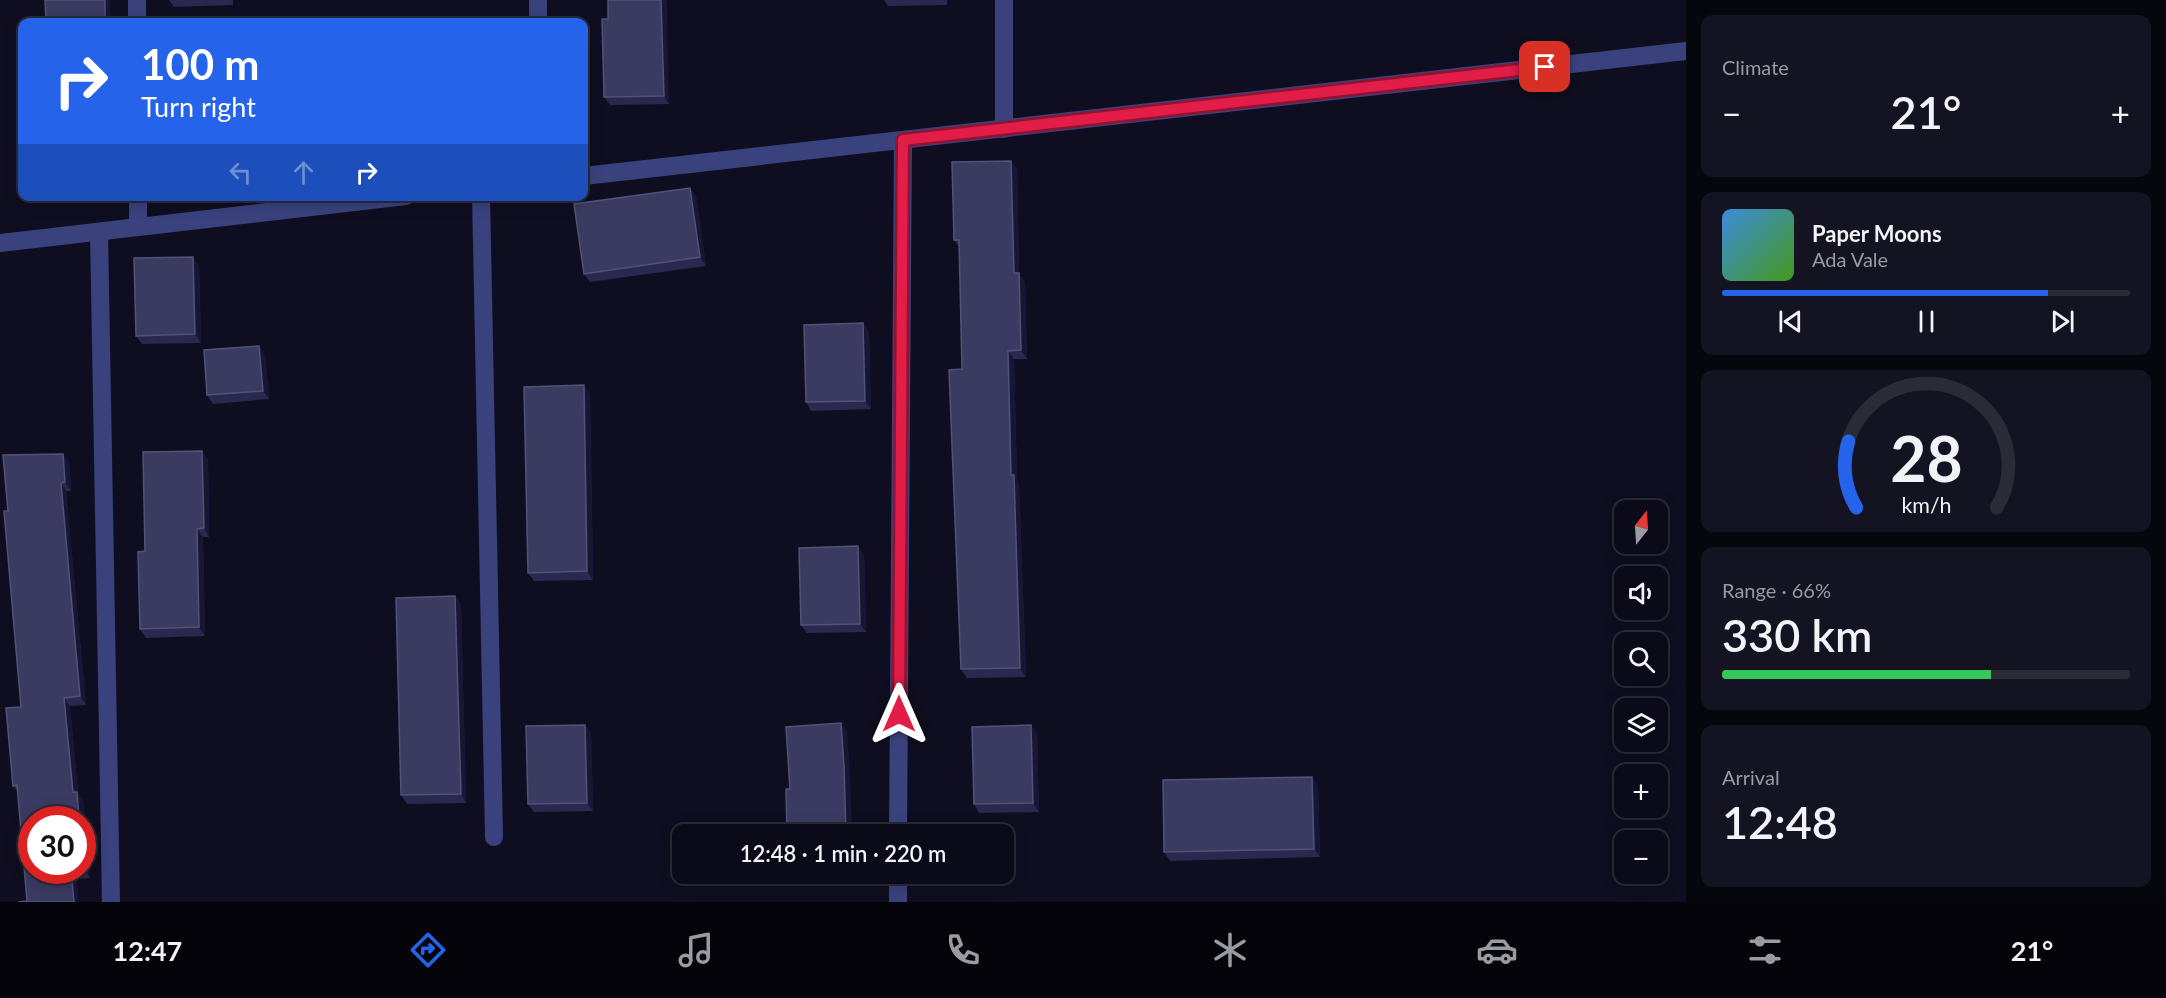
<!DOCTYPE html>
<html lang="en">
<head>
<meta charset="utf-8">
<style>
  body { margin:0; font-family:Lato,sans-serif; background:#131321; color:#f1f3f6; height:100vh; display:flex; flex-direction:column; font-size:22px; white-space:nowrap }
  * { box-sizing:border-box; margin:0 }
  p { font-size:20px; color:#999aa2 }
  .icon { flex:none; width:33px; height:33px; fill:none; stroke:currentColor; stroke-width:2; stroke-linecap:round; stroke-linejoin:round }
  .map { position:relative; flex:1; overflow:hidden }
  .drawer { display:flex; flex-direction:column; gap:15px; padding:15px; background:#06060d; width:480px }
  .drawer>* { flex:none }
  .guide { position:absolute; left:18px; top:18px; width:570px; height:183px; border-radius:12px; box-shadow:0 3px 15px #0003,0 0 0 2px #2a2b37; background:#2563eb; color:#fff; overflow:hidden }
  .needle { width:39px; rotate:17deg }
  .tools { position:absolute; left:1614px; top:500px; display:grid; gap:12px }
  .tools a { display:grid; place-items:center; width:54px; height:54px; border-radius:12px; background:#0a0a18; box-shadow:0 3px 15px #0003,0 0 0 2px #2a2b37; font-size:30px }
  .speed { position:absolute; left:18px; top:806px; display:flex; gap:12px; font-size:30px; font-weight:700; text-align:center }
  .speed>* { display:grid; place-content:center; width:78px; height:78px; border-radius:50%; background:#0a0a18; box-shadow:0 3px 15px #0003,0 0 0 2px #2a2b37; line-height:1 }
  .speed .limit { border:9px solid #d22; background:#fff; color:#111 }
  .pin { position:absolute; display:grid; place-items:center; width:51px; height:51px; color:#fff; margin:-26px; border-radius:12px; box-shadow:0 3px 9px #0006 }
  .me { position:absolute; width:66px; margin:-33px; rotate:0deg; stroke-linejoin:round; filter:drop-shadow(0 0 4px #0008) }
  .turn { display:flex; align-items:center; gap:21px; height:126px; padding:0 24px; font-size:27px }
  .turn .icon { width:78px; height:78px; stroke-width:2.5 }
  .turn b { display:block; font-size:42px; line-height:51px }
  .lanes { display:flex; align-items:center; height:57px; padding:0 24px; background:#0003; justify-content:center; gap:30px; direction:ltr }
  .lanes .off { opacity:.35 }
  .big { font-size:45px; font-weight:600; line-height:1.1 }
  .drawer .card { flex:1; display:flex; flex-direction:column; justify-content:center; gap:9px; min-width:0; padding:0 21px; border-radius:12px; background:#131321 }
  .drawer .dial { align-items:center; gap:0 }
  .dial svg { height:156px; overflow:visible; fill:none; stroke:#2a2b37; stroke-width:7; stroke-linecap:round; text-anchor:middle }
  .dial text { fill:#f1f3f6; stroke:none }
  .song { display:flex; align-items:center; gap:18px }
  .cover { width:72px; height:72px; border-radius:9px; background:linear-gradient(135deg,hsl(210 70% 55%),hsl(100 70% 35%)) }
  .played { height:6px; border-radius:3px; background:linear-gradient(90deg,#2563eb 80%,#2a2b37 80%) }
  .keys { display:flex; justify-content:space-around; direction:ltr }
  .heat { display:flex; justify-content:space-between; align-items:center; font-size:33px; direction:ltr }
  .charge { height:9px; border-radius:4px; background:linear-gradient(90deg,#34c759 66%,#2a2b37 0) }
  .trip { position:absolute; left:672px; top:824px; width:342px; height:60px; border-radius:12px; background:#0a0a18; box-shadow:0 3px 15px #0003,0 0 0 2px #2a2b37; font-weight:600; line-height:60px; text-align:center }
  .tabs { display:flex; height:96px; justify-content:space-around; align-items:center; background:#04040a; color:#999aa2 }
  .tabs .icon { width:42px; height:42px }
  .tabs .on { color:#2563eb }
  .tabs b { font-size:27px; color:#f1f3f6 }
  main { display:flex; flex:1; min-height:0 }
  .map>svg:first-child { display:block }
</style>
</head>
<body>
<main>
<div class="map">
<svg width="1686" height="902" viewBox="0 0 1686 902">
  <rect width="100%" height="100%" fill="#0e0e20"/>
  <g fill="none" stroke-linecap="round" stroke-linejoin="round">
    <g stroke="#3a427e" stroke-width="18">
      <polyline points="137,0 137,22"/>
      <polyline points="538,22 538,0"/>
      <polyline points="1004,129 1004,0"/>
      <polyline points="584,176 1686,51"/>
      <polyline points="138,196 138,227"/>
      <polyline points="481,196 494,837"/>
      <polyline points="99,232 111,902"/>
      <polyline points="0,243 406,196"/>
      <polyline points="898,834 903,140"/>
      <polyline points="898,902 898,873"/>
    </g>
  </g>
  <g fill="#29284e" fill-rule="evenodd">
    <polygon points="169,0 233,0 233,5 174,7"/>
    <polygon points="608,0 669,104 610,105 604,97 608,19"/>
    <polygon points="884,0 947,0 947,5 888,6"/>
    <polygon points="1017,169 1019,274 1025,282 1027,359 1014,359 1017,480 1019,483 1026,677 967,678 961,669 962,369 959,247 954,240"/>
    <polygon points="696,196 706,266 590,282 584,274"/>
    <polygon points="199,265 201,343 142,344 136,336"/>
    <polygon points="863,323 869,332 871,409 811,411 806,402"/>
    <polygon points="259,346 265,355 269,399 213,404 207,395"/>
    <polygon points="590,393 593,580 534,581 528,573"/>
    <polygon points="208,459 209,537 203,537 205,636 146,638 140,629 145,551"/>
    <path d="M 69,462 L 71,491 L 66,491 L 86,705 L 70,706 L 78,793 L 83,800 L 90,878 L 77,879 L 27,901 L 18,792 L 13,786 L 21,707 L 8,511 ZM 82,819 L 82,870 L 32,870 Z"/>
    <polygon points="864,554 866,632 807,633 801,625"/>
    <polygon points="455,596 461,605 466,803 407,804 401,795"/>
    <polygon points="585,725 591,733 593,811 534,812 528,804"/>
    <polygon points="1031,725 1037,734 1039,812 979,813 974,804"/>
    <polygon points="1318,785 1320,857 1170,861 1164,852"/>
    <polygon points="792,873 853,873 853,874 794,875"/>
  </g>
  <g fill="#171634">
    <polygon points="105,0 110,0 111,22 105,22"/>
    <polygon points="661,0 667,0 669,104 664,96"/>
    <polygon points="1011,161 1017,169 1019,274 1025,282 1027,359 1021,350 1014,273"/>
    <polygon points="690,188 696,196 706,266 700,257"/>
    <polygon points="193,257 199,265 201,343 195,334"/>
    <polygon points="863,323 869,332 871,409 865,401"/>
    <polygon points="259,346 265,355 269,399 263,391"/>
    <polygon points="1008,351 1014,359 1017,480 1019,483 1026,677 1020,668 1011,475"/>
    <polygon points="584,385 590,393 593,580 587,571"/>
    <polygon points="202,451 208,459 209,537 204,528"/>
    <polygon points="63,454 69,462 71,491 65,482"/>
    <polygon points="61,483 66,491 86,705 80,696"/>
    <polygon points="197,529 203,537 205,636 199,627"/>
    <polygon points="858,546 864,554 866,632 860,624"/>
    <polygon points="455,596 461,605 466,803 461,794"/>
    <polygon points="64,698 70,706 78,793 83,800 90,878 84,869 82,855 82,819 79,819 73,792"/>
    <polygon points="841,723 847,731 850,774 852,834 846,834"/>
    <polygon points="585,725 591,733 593,811 587,803"/>
    <polygon points="1031,725 1037,734 1039,812 1033,803"/>
    <polygon points="1312,777 1318,785 1320,857 1314,849"/>
    <polygon points="71,870 77,879 79,902 74,902"/>
  </g>
  <g fill="#3b3a61" stroke="#525279" stroke-width="1.5">
    <polygon points="45,0 105,0 105,22 46,22"/>
    <polygon points="608,0 661,0 664,96 604,97 602,19 608,19"/>
    <polygon points="1011,161 1014,273 1019,273 1021,350 1008,351 1011,475 1014,475 1020,668 961,669 949,370 962,369 959,240 954,240 952,162"/>
    <polygon points="690,188 700,257 584,274 574,204"/>
    <polygon points="193,257 195,334 136,336 134,258"/>
    <polygon points="863,323 865,401 806,402 804,325"/>
    <polygon points="259,346 263,391 207,395 204,350"/>
    <polygon points="584,385 587,571 528,573 524,387"/>
    <polygon points="202,451 204,528 197,529 199,627 140,629 138,552 145,551 143,452"/>
    <polygon points="63,454 65,482 61,483 80,696 64,698 73,792 77,792 79,819 32,819 32,870 74,870 71,870 74,902 18,902 27,901 17,785 13,786 6,708 21,707 4,511 8,511 3,455"/>
    <polygon points="858,546 860,624 801,625 799,548"/>
    <polygon points="455,596 461,794 401,795 396,598"/>
    <polygon points="841,723 844,766 846,834 787,834 786,789 790,789 786,727"/>
    <polygon points="585,725 587,803 528,804 526,726"/>
    <polygon points="1031,725 1033,803 974,804 972,727"/>
    <polygon points="1312,777 1314,849 1164,852 1163,780"/>
  </g>
  <g fill="none" stroke-linecap="round" stroke-linejoin="round">
    <g stroke="#92132f" stroke-width="15">
      <polyline id="route" points="899,714 903,140 1545,67"/>
    </g>
    <use href="#route" stroke="#e11d48" stroke-width="10"/>
  </g>
</svg>
<div class="tools">
<a><svg class="needle" viewBox="-14 -14 28 28"><path d="M0-13l5 13h-10z" fill="#e53935"/><path d="M0 13l5-13h-10z" fill="#999aa2"/></svg></a>
<a><svg class="icon" aria-label="sound" viewBox="0 0 24 24"><path d="M4 9h4l5-4v14l-5-4H4zM17 9q2 3 0 6"/></svg></a>
<a><svg class="icon" aria-label="search" viewBox="0 0 24 24"><circle cx="10" cy="10" r="6"/><path d="M15 15l6 6"/></svg></a>
<a><svg class="icon" aria-label="layers" viewBox="0 0 24 24"><path d="M12 4l9 5-9 5-9-5zM3 14l9 5 9-5"/></svg></a>
<a>+</a>
<a>−</a>
</div>
<div class="speed"><div class="limit">30</div></div>
<div class="pin" style="left:1545px;top:67px;background:#d93025"><svg class="icon" aria-label="arrive" viewBox="0 0 24 24"><path d="M6 21V4h12l-3 4 3 4H6"/></svg></div>
<svg class="me" style="left:899px;top:714px" viewBox="-20 -20 40 40"><path d="M0-17L14 15 0 8-14 15z" fill="#e11d48" stroke="#fff" stroke-width="4"/></svg>
<div class="trip">12:48 · 1 min · 220 m</div>
<div class="guide">
<div class="turn"><svg class="icon" aria-label="right" viewBox="0 0 24 24"><path d="M7 20v-9h11M14 6l5 5-5 5"/></svg><div><b>100 m</b>Turn right</div></div>
<div class="lanes"><svg class="icon off" aria-label="left" viewBox="0 0 24 24"><path d="M17 20v-9H6M10 6l-5 5 5 5"/></svg><svg class="icon off" aria-label="ahead" viewBox="0 0 24 24"><path d="M12 20V5M6 11l6-6 6 6"/></svg><svg class="icon" aria-label="right" viewBox="0 0 24 24"><path d="M7 20v-9h11M14 6l5 5-5 5"/></svg></div>
</div>
</div>
<section class="drawer">
<div class="card"><p>Climate</p>
<div class="heat"><a>−</a><b class="big">21°</b><a>+</a></div>
</div>
<div class="card">
<div class="song"><i class="cover"></i><div><b>Paper Moons</b><p>Ada Vale</p></div></div>
<div class="played"></div>
<div class="keys"><svg class="icon" aria-label="previous" viewBox="0 0 24 24"><path d="M18 5L8 12l10 7zM5 5v14"/></svg><svg class="icon" aria-label="pause" viewBox="0 0 24 24"><path d="M8 5v14M16 5v14"/></svg><svg class="icon" aria-label="next" viewBox="0 0 24 24"><path d="M6 5l10 7-10 7zM19 5v14"/></svg></div>
</div>
<div class="card dial"><svg viewBox="0 0 100 80">
<path d="M14 69A42 42 0 1 1 86 69"/>
<path d="M14 69A42 42 0 0 1 10 35" stroke="#2563eb"/>
<text x="50" y="56" font-size="32" font-weight="700">28</text>
<text x="50" y="72" font-size="11">km/h</text>
</svg></div>
<div class="card"><p>Range · 66%</p><b class="big">330 km</b><div class="charge"></div></div>
<div class="card"><p>Arrival</p><b class="big">12:48</b></div>
</section>
</main>
<nav class="tabs">
<b>12:47</b>
<svg class="icon on" aria-label="directions" viewBox="0 0 24 24"><path d="M12 3l9 9-9 9-9-9zM9 14v-3h6M13 9l2 2-2 2"/></svg>
<svg class="icon" aria-label="music" viewBox="0 0 24 24"><path d="M9 18V5l10-2v13"/><circle cx="6" cy="18" r="3"/><circle cx="16" cy="16" r="3"/></svg>
<svg class="icon" aria-label="phone" viewBox="0 0 24 24"><path d="M5 4h4l2 5-3 2q2 4 5 5l2-3 5 2v4C11 20 4 13 5 4z"/></svg>
<svg class="icon" aria-label="climate" viewBox="0 0 24 24"><path d="M12 3v18M4 7l16 10M4 17L20 7"/></svg>
<svg class="icon" aria-label="car" viewBox="0 0 24 24"><path d="M5 17H2v-5l4-1 3-4h7l3 4 3 1v5h-3M9 17h6M6 11h13"/><circle cx="7" cy="17" r="2"/><circle cx="17" cy="17" r="2"/></svg>
<svg class="icon" aria-label="filters" viewBox="0 0 24 24"><path d="M4 7h16M4 17h16"/><circle cx="9" cy="7" r="2"/><circle cx="15" cy="17" r="2"/></svg>
<b>21°</b>
</nav>
</body>
</html>
